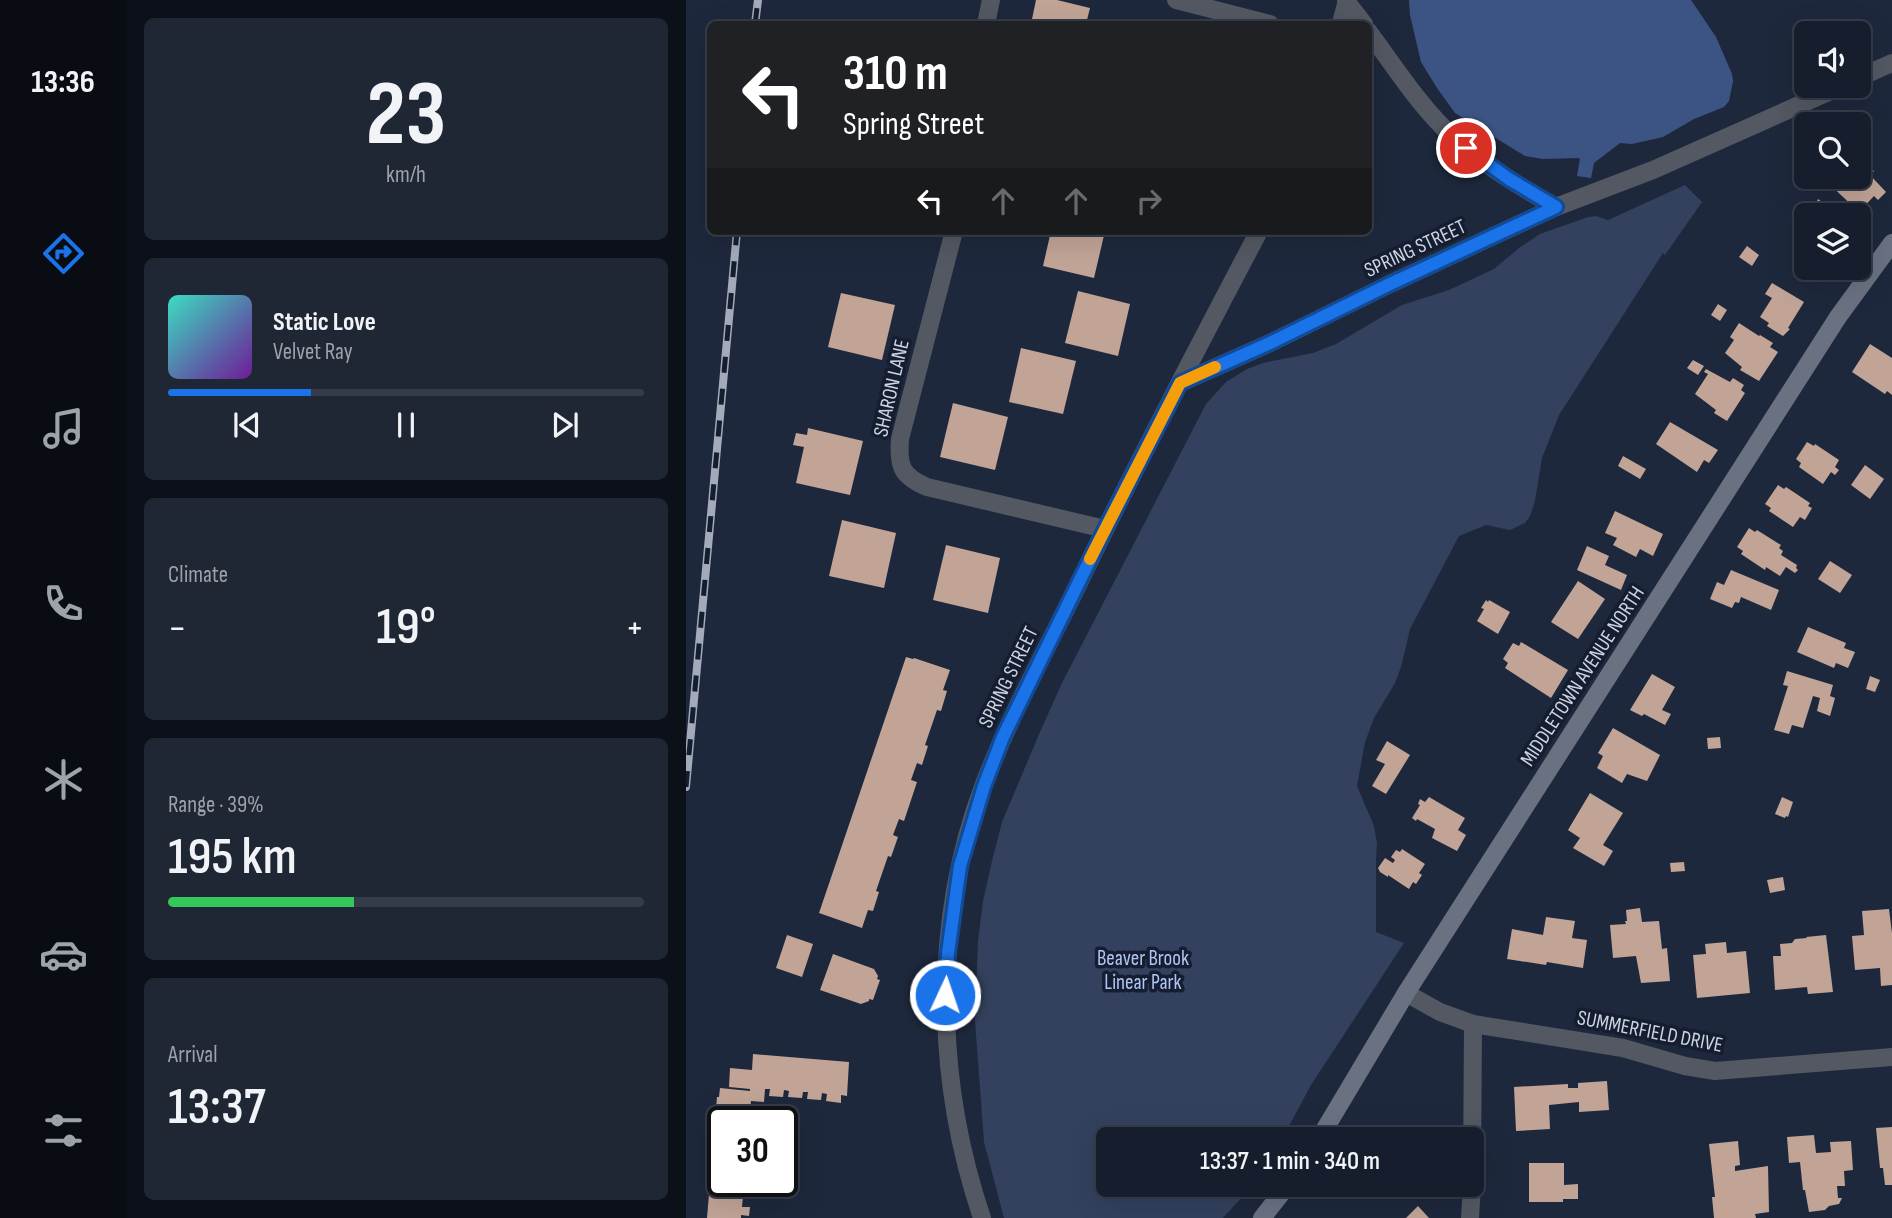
<!DOCTYPE html>
<html lang="en">
<head>
<meta charset="utf-8">
<style>
  body { margin:0; font-family:"Sofia Sans Condensed",sans-serif; background:#1f2735; color:#f1f3f6; height:100vh; display:flex; flex-direction:column; font-size:26px; white-space:nowrap }
  * { box-sizing:border-box; margin:0 }
  p { font-size:23px; color:#9ea2aa }
  .icon { flex:none; width:38px; height:38px; fill:none; stroke:currentColor; stroke-width:2; stroke-linecap:round; stroke-linejoin:round }
  .map { position:relative; flex:1; overflow:hidden }
  .details { display:flex; flex-direction:column; gap:18px; padding:18px; background:#0c1019; width:560px }
  .details>* { flex:none }
  .hud { position:absolute; left:21px; top:21px; width:665px; height:214px; border-radius:10px; box-shadow:0 7px 28px #0002,0 0 0 2px #353c49; background:#202124; color:#fff; overflow:hidden }
  .controls { position:absolute; left:1108px; top:21px; display:grid; gap:14px }
  .controls a { display:grid; place-items:center; width:77px; height:77px; border-radius:10px; background:#161e2d; box-shadow:0 7px 28px #0002,0 0 0 2px #353c49; font-size:35px }
  .speed { position:absolute; left:21px; top:1106px; display:flex; gap:14px; font-size:35px; font-weight:700; text-align:center }
  .speed>* { display:grid; place-content:center; width:91px; height:91px; border-radius:50%; background:#161e2d; box-shadow:0 7px 28px #0002,0 0 0 2px #353c49; line-height:1 }
  .speed .limit { border:4px solid #111; border-radius:10px; background:#fff; color:#111 }
  .pin { position:absolute; display:grid; place-items:center; width:60px; height:60px; color:#fff; margin:-30px; border:4px solid #fff; border-radius:50%; box-shadow:0 2px 7px #0007 }
  .me { position:absolute; width:77px; margin:-38px; rotate:3deg; stroke-linejoin:round; filter:drop-shadow(0 0 5px #0008) }
  .turn { display:flex; align-items:center; gap:24px; height:147px; padding:0 21px; font-size:32px }
  .turn .icon { width:91px; height:91px; stroke-width:2.5 }
  .turn b { display:block; font-size:49px; line-height:60px }
  .lanes { display:flex; align-items:center; height:66px; padding:0 21px; background:#0003; justify-content:center; gap:35px; direction:ltr }
  .lanes .off { opacity:.35 }
  .big { font-size:52px; font-weight:600; line-height:1.1 }
  .details .card { flex:1; display:flex; flex-direction:column; justify-content:center; gap:10px; min-width:0; padding:0 24px; border-radius:10px; background:#1f2735 }
  .details .dial { align-items:center; gap:0 }
  .dial b { font-size:91px; line-height:1 }
  .song { display:flex; align-items:center; gap:21px }
  .cover { width:84px; height:84px; border-radius:10px; background:linear-gradient(135deg,hsl(170 70% 55%),hsl(280 70% 35%)) }
  .played { height:7px; border-radius:4px; background:linear-gradient(90deg,#1a73e8 30%,#353c49 30%) }
  .keys { display:flex; justify-content:space-around; direction:ltr }
  .heat { display:flex; justify-content:space-between; align-items:center; font-size:38px; direction:ltr }
  .charge { height:10px; border-radius:5px; background:linear-gradient(90deg,#34c759 39%,#353c49 0) }
  .trip { position:absolute; left:410px; top:1127px; width:388px; height:70px; border-radius:10px; background:#161e2d; box-shadow:0 7px 28px #0002,0 0 0 2px #353c49; font-weight:600; line-height:70px; text-align:center }
  main { display:flex; flex:1; min-height:0 }
  .tab-bar { display:flex; flex-direction:column; width:126px; justify-content:space-around; align-items:center; background:#090c12; color:#9ea2aa }
  .tab-bar .icon { width:49px; height:49px }
  .tab-bar .on { color:#1a73e8 }
  .tab-bar b { font-size:32px; color:#f1f3f6 }
  .map>svg:first-child { display:block }
</style>
</head>
<body>
<main>
<nav class="tab-bar">
<b>13:36</b>
<svg class="icon on" aria-label="directions" viewBox="0 0 24 24"><path d="M12 3l9 9-9 9-9-9zM9 14v-3h6M13 9l2 2-2 2"/></svg>
<svg class="icon" aria-label="music" viewBox="0 0 24 24"><path d="M9 18V5l10-2v13"/><circle cx="6" cy="18" r="3"/><circle cx="16" cy="16" r="3"/></svg>
<svg class="icon" aria-label="phone" viewBox="0 0 24 24"><path d="M5 4h4l2 5-3 2q2 4 5 5l2-3 5 2v4C11 20 4 13 5 4z"/></svg>
<svg class="icon" aria-label="climate" viewBox="0 0 24 24"><path d="M12 3v18M4 7l16 10M4 17L20 7"/></svg>
<svg class="icon" aria-label="car" viewBox="0 0 24 24"><path d="M5 17H2v-5l4-1 3-4h7l3 4 3 1v5h-3M9 17h6M6 11h13"/><circle cx="7" cy="17" r="2"/><circle cx="17" cy="17" r="2"/></svg>
<svg class="icon" aria-label="filters" viewBox="0 0 24 24"><path d="M4 7h16M4 17h16"/><circle cx="9" cy="7" r="2"/><circle cx="15" cy="17" r="2"/></svg>
</nav>
<section class="details">
<div class="card dial"><b>23</b><p>km/h</p></div>
<div class="card">
<div class="song"><i class="cover"></i><div><b>Static Love</b><p>Velvet Ray</p></div></div>
<div class="played"></div>
<div class="keys"><svg class="icon" aria-label="previous" viewBox="0 0 24 24"><path d="M18 5L8 12l10 7zM5 5v14"/></svg><svg class="icon" aria-label="pause" viewBox="0 0 24 24"><path d="M8 5v14M16 5v14"/></svg><svg class="icon" aria-label="next" viewBox="0 0 24 24"><path d="M6 5l10 7-10 7zM19 5v14"/></svg></div>
</div>
<div class="card"><p>Climate</p>
<div class="heat"><a>−</a><b class="big">19°</b><a>+</a></div>
</div>
<div class="card"><p>Range · 39%</p><b class="big">195 km</b><div class="charge"></div></div>
<div class="card"><p>Arrival</p><b class="big">13:37</b></div>
</section>
<div class="map">
<svg width="1206" height="1218" viewBox="0 0 1206 1218">
  <rect width="100%" height="100%" fill="#1e283c"/>
  <polygon fill="#33415e" points="999,185 1016,202 979,255 977,253 873,415 856,458 849,501 844,516 839,523 824,530 800,525 773,536 724,629 715,667 709,683 688,718 679,742 671,786 688,826 691,843 690,860 690,932 718,943 625,1085 596,1139 422,1139 422,1185 567,1185 537,1218 318,1218 298,1142 289,1021 292,941 297,901 306,861 316,822 354,732 376,683 520,404 540,382 561,369 577,363 627,353 650,344 716,305 763,290 808,269 833,248 854,234 902,217 910,216 922,220"/>
  <polygon fill="#3c5484" points="723,0 1005,0 1030,37 1046,74 1047,81 1043,101 1038,107 1008,119 977,137 946,144 934,143 908,163 905,178 891,176 894,159 892,158 857,159 839,156 769,113 751,88 735,62 724,15"/>
  <g fill="#c1a496">
    <polygon points="350,0 371,0 404,8 400,24 345,24"/>
    <polygon points="1174,158 1188,171 1184,175 1200,192 1192,200 1188,196 1173,212 1139,180 1142,177 1172,177 1172,160"/>
    <polygon points="1132,199 1144,208 1141,212 1145,215 1120,215 1120,234 1108,224 1128,201 1130,203"/>
    <polygon points="365,231 419,231 408,278 357,266"/>
    <polygon points="1061,246 1073,255 1066,266 1053,257"/>
    <polygon points="1086,283 1118,302 1102,328 1104,329 1097,336 1081,326 1083,323 1074,317 1086,298 1079,294"/>
    <polygon points="392,291 444,304 432,356 379,343"/>
    <polygon points="155,293 209,305 196,360 142,347"/>
    <polygon points="1032,304 1041,310 1034,321 1025,315"/>
    <polygon points="1053,323 1073,336 1074,335 1087,343 1084,347 1092,352 1073,381 1054,370 1056,367 1039,353 1048,340 1044,337"/>
    <polygon points="1184,344 1206,358 1206,395 1201,391 1199,394 1166,372"/>
    <polygon points="335,348 390,361 377,414 323,402"/>
    <polygon points="1007,360 1018,366 1012,375 1001,368"/>
    <polygon points="1020,369 1044,382 1047,378 1058,385 1055,390 1059,393 1041,421 1028,413 1030,410 1009,394 1022,374 1018,372"/>
    <polygon points="267,403 322,417 309,470 254,457"/>
    <polygon points="984,422 1032,450 1023,463 1018,460 1011,472 970,444"/>
    <polygon points="122,428 177,441 164,495 110,483 118,447 107,445 110,433 121,435"/>
    <polygon points="1121,442 1128,446 1129,444 1153,460 1149,467 1153,470 1149,475 1145,472 1137,484 1113,467 1115,463 1110,459"/>
    <polygon points="937,456 960,469 954,479 932,466"/>
    <polygon points="1179,465 1198,479 1184,499 1165,485"/>
    <polygon points="1092,485 1098,489 1100,487 1124,503 1122,506 1126,508 1119,520 1114,517 1107,527 1083,511 1085,508 1079,504"/>
    <polygon points="929,511 977,534 967,556 954,549 950,557 927,545 931,538 919,533"/>
    <polygon points="156,520 210,533 198,588 143,576"/>
    <polygon points="1063,528 1069,532 1071,530 1095,545 1093,548 1097,551 1095,555 1111,565 1110,568 1112,570 1109,573 1100,567 1094,576 1080,567 1079,570 1055,554 1057,551 1051,547"/>
    <polygon points="260,545 314,558 302,613 247,600"/>
    <polygon points="901,546 923,556 919,565 941,575 935,590 891,570"/>
    <polygon points="1144,561 1166,575 1154,593 1132,579"/>
    <polygon points="1045,570 1093,590 1085,610 1055,597 1053,603 1049,602 1046,608 1024,599 1031,582 1038,585"/>
    <polygon points="892,581 919,599 892,639 865,622"/>
    <polygon points="800,600 802,602 803,600 824,612 812,634 791,621 798,609 795,608"/>
    <polygon points="1122,627 1160,643 1158,648 1169,652 1162,668 1150,663 1148,668 1111,652"/>
    <polygon points="835,642 882,670 865,698 819,668 822,663 817,659 827,643 833,646"/>
    <polygon points="220,657 227,659 228,658 264,670 257,690 261,691 255,711 251,710 239,745 242,746 236,765 231,763 225,780 231,782 218,821 213,819 207,835 212,837 205,857 202,856 190,891 193,892 187,911 182,910 176,928 133,913"/>
    <polygon points="1101,671 1147,685 1144,696 1149,698 1144,716 1131,711 1134,698 1127,696 1117,728 1106,725 1103,734 1088,730 1102,686 1097,685"/>
    <polygon points="966,674 989,687 976,710 985,714 979,725 958,714 956,716 944,710"/>
    <polygon points="1184,676 1194,680 1189,692 1180,689"/>
    <polygon points="927,728 974,755 961,781 941,774 936,783 911,768 917,756 912,753"/>
    <polygon points="1034,737 1035,748 1022,749 1021,738"/>
    <polygon points="701,741 724,755 700,794 686,786 699,764 690,760"/>
    <polygon points="904,793 937,813 917,845 927,851 918,866 887,848 894,838 882,830"/>
    <polygon points="743,797 779,818 772,830 780,835 771,851 746,838 749,829 731,819 730,821 726,818 734,805 732,804 734,799 739,802"/>
    <polygon points="1096,797 1107,802 1102,817 1100,816 1099,818 1089,814"/>
    <polygon points="716,849 739,864 733,873 736,875 730,884 727,882 723,889 702,875 702,877 694,872 692,868 699,858 707,863 709,860 705,857 710,850 714,852"/>
    <polygon points="998,862 999,871 985,872 984,863"/>
    <polygon points="1097,877 1099,890 1084,893 1081,880"/>
    <polygon points="954,908 956,922 973,921 976,949 981,948 984,981 955,983 950,956 927,958 924,925 940,924 939,921 941,921 940,910"/>
    <polygon points="1203,909 1206,933 1206,985 1195,986 1194,968 1169,970 1166,936 1178,935 1176,911"/>
    <polygon points="860,917 889,921 886,938 901,940 897,968 861,962 860,965 821,959 826,929 857,935"/>
    <polygon points="101,935 127,944 116,977 90,968"/>
    <polygon points="1140,935 1147,992 1122,994 1121,987 1089,990 1087,956 1095,956 1094,944 1106,943 1109,939 1121,938 1120,937"/>
    <polygon points="1040,942 1041,953 1060,951 1064,993 1011,998 1007,955 1020,954 1019,944"/>
    <polygon points="147,954 188,969 192,976 191,979 194,980 187,1000 183,999 183,1001 175,1004 134,990"/>
    <polygon points="67,1054 163,1062 161,1096 155,1095 155,1103 140,1101 141,1094 136,1093 135,1100 121,1099 122,1092 117,1092 116,1098 102,1097 103,1091 98,1090 97,1097 83,1096 84,1089 79,1089 78,1102 65,1101 64,1111 73,1111 72,1120 64,1119 64,1122 37,1122 37,1181 58,1181 58,1187 65,1188 65,1196 57,1196 56,1207 64,1207 63,1216 55,1215 55,1218 21,1218 31,1097 33,1097 34,1088 64,1091 64,1089 43,1087 44,1068 66,1070"/>
    <polygon points="921,1081 923,1110 893,1112 893,1102 863,1105 864,1129 830,1131 828,1087 882,1084 882,1088 892,1088 892,1083"/>
    <polygon points="1206,1127 1206,1185 1199,1185 1197,1168 1194,1168 1190,1128"/>
    <polygon points="1128,1135 1130,1153 1145,1152 1144,1142 1165,1141 1167,1170 1158,1171 1159,1186 1151,1186 1152,1198 1156,1198 1153,1204 1143,1206 1139,1210 1123,1212 1119,1190 1117,1190 1114,1162 1103,1163 1101,1137"/>
    <polygon points="1052,1141 1054,1165 1049,1166 1049,1171 1082,1166 1083,1212 1069,1214 1070,1218 1028,1218 1026,1197 1029,1197 1023,1144"/>
    <polygon points="843,1163 878,1163 878,1185 892,1184 892,1199 877,1199 877,1202 843,1202"/>
    <polygon points="732,1206 743,1218 720,1218"/>
  </g>
  <g fill="none" stroke-linecap="round" stroke-linejoin="round">
    <g stroke="#535862" stroke-width="18">
      <polyline points="490,0 584,24"/>
      <polyline points="660,1 678,24"/>
      <polyline points="300,24 305,0"/>
      <polyline points="655,24 661,0"/>
      <path d="M 682,31 C 709,67 734,107 767,137 C 798,165 834,187 870,207"/>
      <polyline points="1172,78 1206,63"/>
      <path d="M 268,231 L 214,439 C 212,466 215,476 241,487 L 419,529"/>
      <polyline points="494,383 584,343 704,284 870,207 967,170 1156,86"/>
      <polyline points="720,993 754,1012 787,1024 937,1048 999,1066 1029,1071 1206,1057"/>
      <polyline points="786,1177 787,1024"/>
      <path d="M 296,1218 C 249,1079 246,922 298,784 C 324,716 359,652 391,587 C 449,467 511,349 573,231"/>
      <polyline points="784,1218 786,1185"/>
    </g>
    <g stroke="#6a7282" stroke-width="18">
      <polyline points="633,1139 720,993 1152,317 1206,243"/>
      <polyline points="576,1218 602,1185"/>
    </g>
    <g stroke="#a3aaba" stroke-width="8">
      <g id="rail">
        <polyline points="69,24 72,0"/>
        <polyline points="0,787 51,231"/>
      </g>
    </g>
    <use href="#rail" stroke="#151e31" stroke-width="5" stroke-dasharray="16" stroke-linecap="butt"/>
  </g>
  <g fill="none" stroke-linecap="round" stroke-linejoin="round">
    <g stroke="#114b97" stroke-width="18">
      <polyline id="route" points="259,995 262,953 274,866 298,786 317,737 419,529 494,383 584,343 704,284 870,207 823,179 780,148"/>
    </g>
    <use href="#route" stroke="#1a73e8" stroke-width="12"/>
    <polyline stroke="#f59e0b" stroke-width="12" points="404,559 494,383 529,367"/>
  </g>
  <g text-anchor="middle" stroke-width="7" stroke-linejoin="round" paint-order="stroke">
    <g font-size="21" fill="#cdd4e2" stroke="#151e31">
      <text transform="translate(729 248) rotate(-25)" y="7">SPRING STREET</text>
      <text transform="translate(205 388) rotate(-77)" y="7">SHARON LANE</text>
      <text transform="translate(896 676) rotate(-57)" y="7">MIDDLETOWN AVENUE NORTH</text>
      <text transform="translate(322 677) rotate(-64)" y="7">SPRING STREET</text>
      <text transform="translate(964 1031) rotate(11)" y="7">SUMMERFIELD DRIVE</text>
    </g>
    <g font-size="21" fill="#afc6f4" stroke="#151e31">
      <text x="457" y="965">Beaver Brook<tspan x="457" dy="24">Linear Park</tspan></text>
    </g>
  </g>
</svg>
<div class="controls">
<a><svg class="icon" aria-label="sound" viewBox="0 0 24 24"><path d="M4 9h4l5-4v14l-5-4H4zM17 9q2 3 0 6"/></svg></a>
<a><svg class="icon" aria-label="search" viewBox="0 0 24 24"><circle cx="10" cy="10" r="6"/><path d="M15 15l6 6"/></svg></a>
<a><svg class="icon" aria-label="layers" viewBox="0 0 24 24"><path d="M12 4l9 5-9 5-9-5zM3 14l9 5 9-5"/></svg></a>
</div>
<div class="speed"><div class="limit">30</div></div>
<div class="pin" style="left:780px;top:148px;background:#d93025"><svg class="icon" aria-label="arrive" viewBox="0 0 24 24"><path d="M6 21V4h12l-3 4 3 4H6"/></svg></div>
<svg class="me" style="left:259px;top:995px" viewBox="-20 -20 40 40"><circle r="17" fill="#1a73e8" stroke="#fff" stroke-width="3"/><path d="M0-11L8 9 0 5-8 9z" fill="#fff"/></svg>
<div class="trip">13:37 · 1 min · 340 m</div>
<div class="hud">
<div class="turn"><svg class="icon" aria-label="left" viewBox="0 0 24 24"><path d="M17 20v-9H6M10 6l-5 5 5 5"/></svg><div><b>310 m</b>Spring Street</div></div>
<div class="lanes"><svg class="icon" aria-label="left" viewBox="0 0 24 24"><path d="M17 20v-9H6M10 6l-5 5 5 5"/></svg><svg class="icon off" aria-label="ahead" viewBox="0 0 24 24"><path d="M12 20V5M6 11l6-6 6 6"/></svg><svg class="icon off" aria-label="ahead" viewBox="0 0 24 24"><path d="M12 20V5M6 11l6-6 6 6"/></svg><svg class="icon off" aria-label="right" viewBox="0 0 24 24"><path d="M7 20v-9h11M14 6l5 5-5 5"/></svg></div>
</div>
</div>
</main>
</body>
</html>
